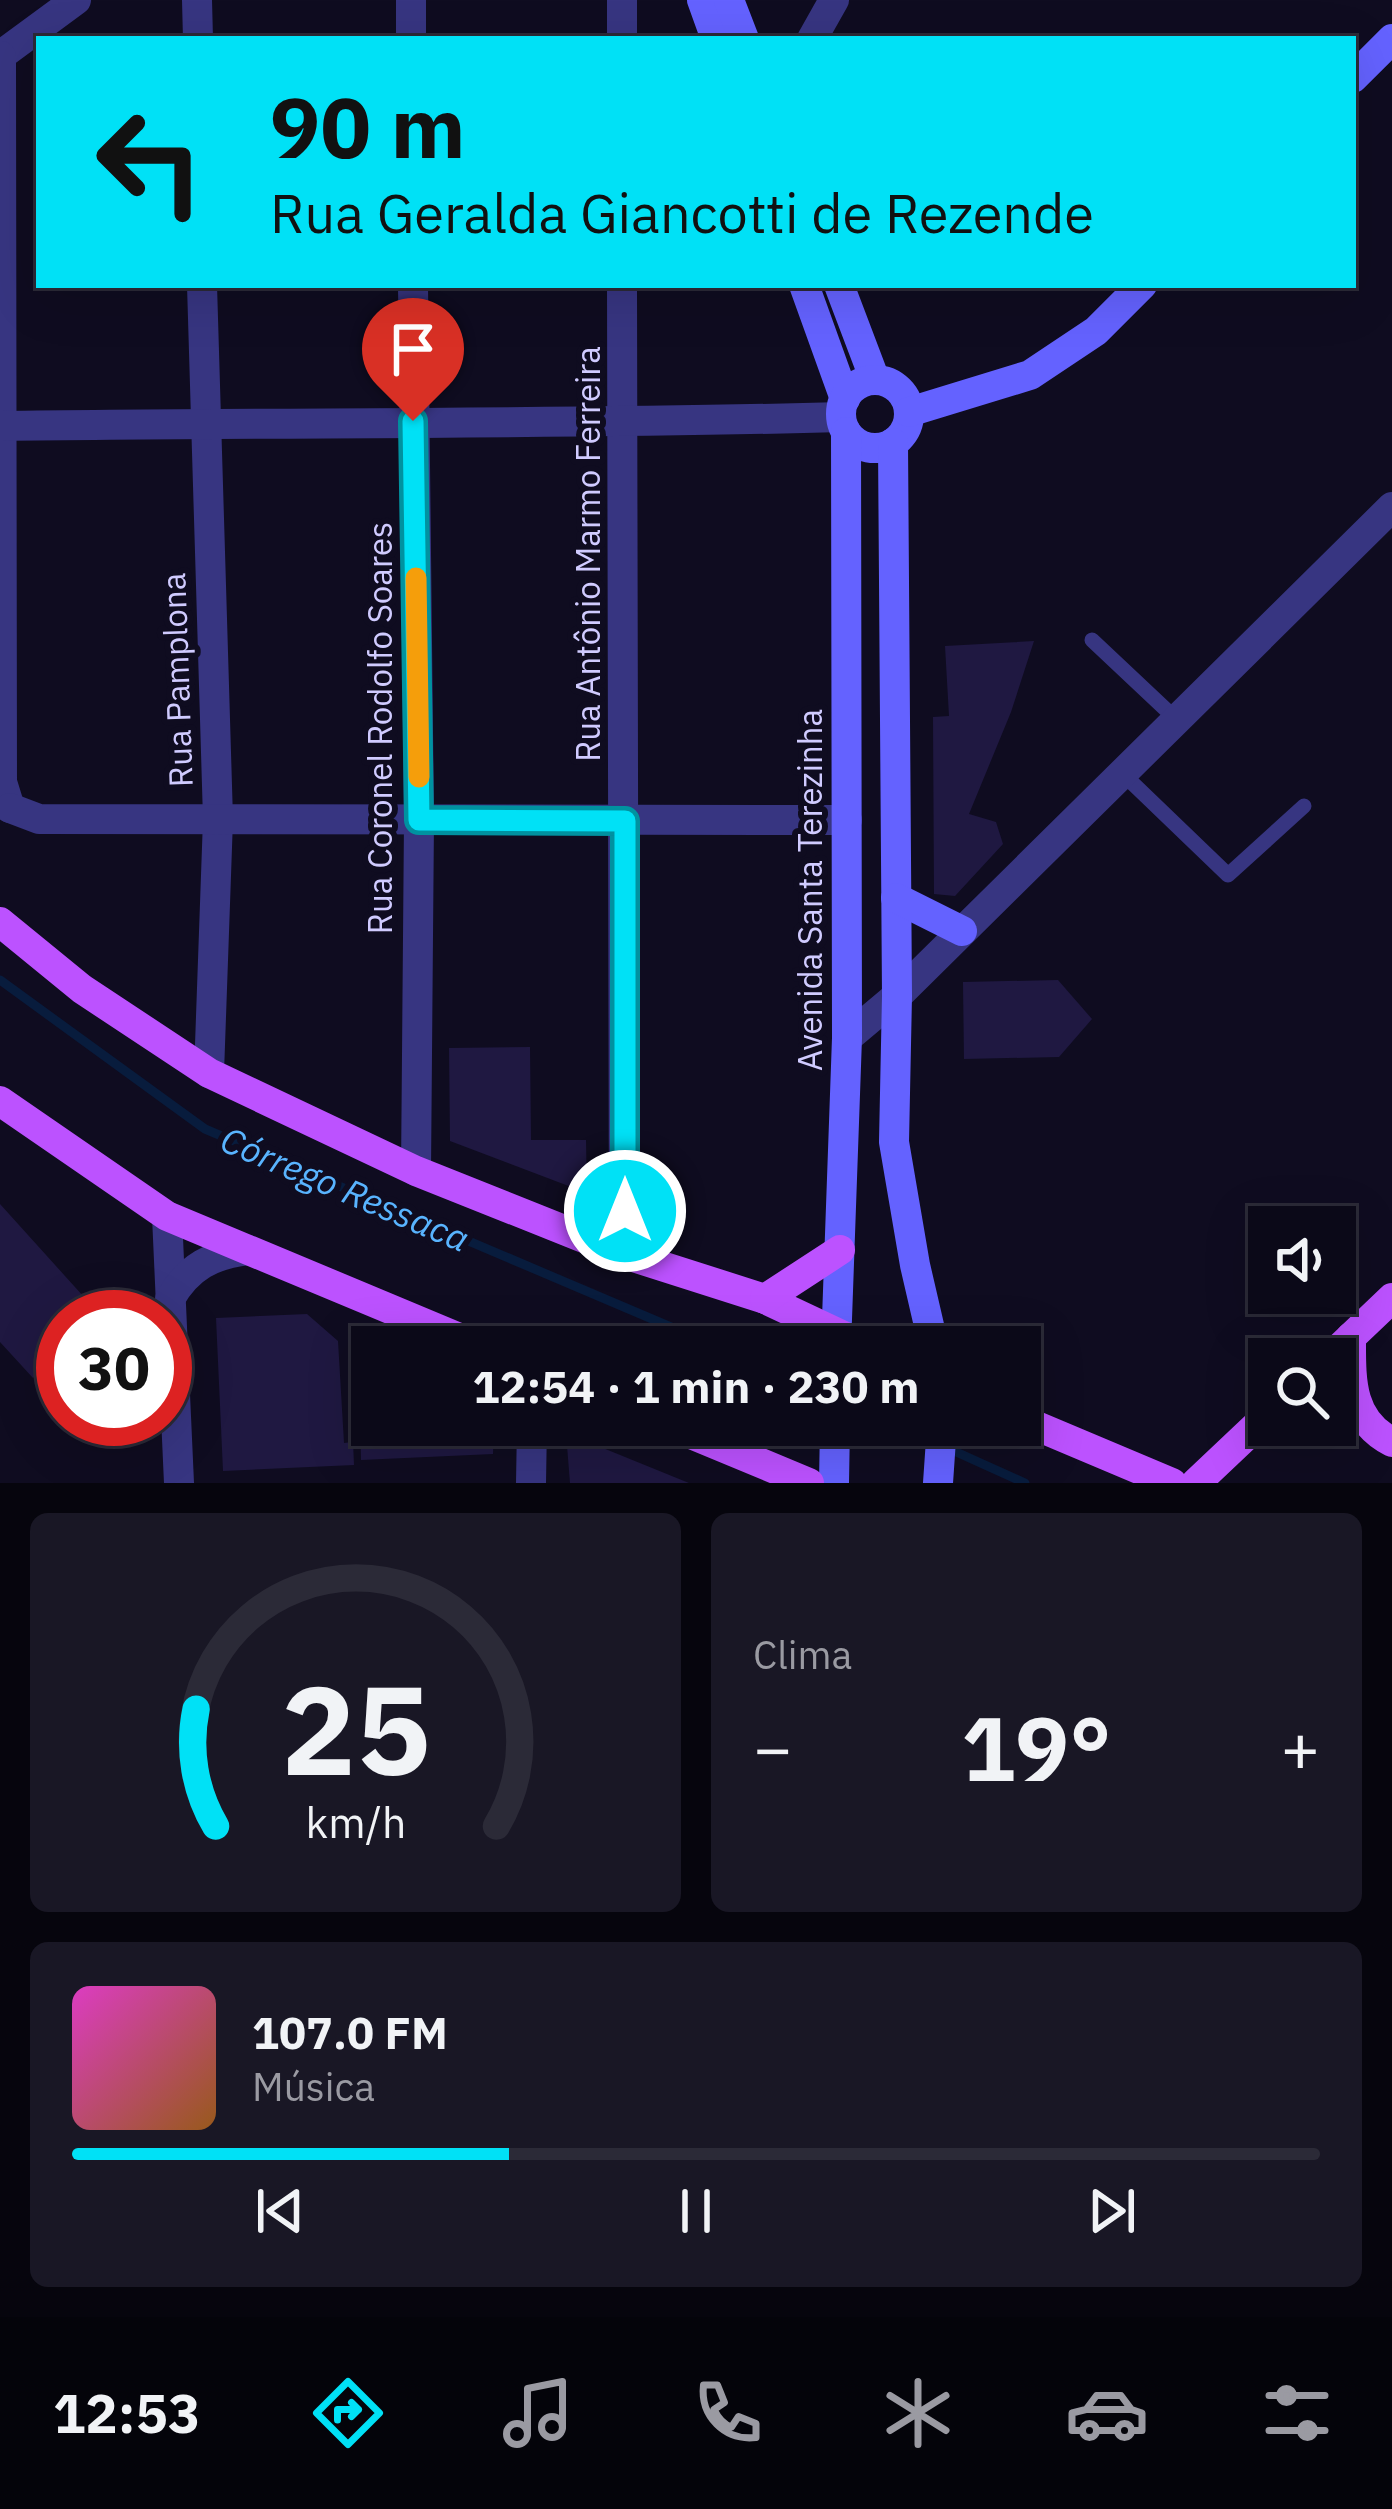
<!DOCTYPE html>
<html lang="pt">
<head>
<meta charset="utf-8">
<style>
  body { margin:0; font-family:"IBM Plex Sans",sans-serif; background:#191725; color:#f1f3f6; height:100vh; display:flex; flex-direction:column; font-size:45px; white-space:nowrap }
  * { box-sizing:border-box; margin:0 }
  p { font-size:39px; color:#9a9aa2 }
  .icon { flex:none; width:66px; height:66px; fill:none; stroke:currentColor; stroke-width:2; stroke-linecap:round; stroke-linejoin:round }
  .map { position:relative; height:1483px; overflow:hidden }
  .details { display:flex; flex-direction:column; gap:30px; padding:30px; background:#06050d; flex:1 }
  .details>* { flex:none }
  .guide { position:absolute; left:36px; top:36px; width:1320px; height:252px; border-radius:0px; box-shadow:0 12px 48px #0002,0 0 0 3px #2b2a37; background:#00e1f6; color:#111; overflow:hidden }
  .tools { position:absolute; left:1248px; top:1206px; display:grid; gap:24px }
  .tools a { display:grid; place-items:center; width:108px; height:108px; border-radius:0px; background:#0b0918; box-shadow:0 12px 48px #0002,0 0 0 3px #2b2a37; font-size:60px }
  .speed { position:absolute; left:36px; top:1290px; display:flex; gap:24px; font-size:60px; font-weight:700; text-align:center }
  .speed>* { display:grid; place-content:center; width:156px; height:156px; border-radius:50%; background:#0b0918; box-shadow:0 12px 48px #0002,0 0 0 3px #2b2a37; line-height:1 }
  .speed .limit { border:18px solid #d22; background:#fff; color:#111 }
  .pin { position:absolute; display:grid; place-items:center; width:102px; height:102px; color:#fff; margin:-123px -51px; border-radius:50% 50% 50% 0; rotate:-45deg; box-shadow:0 0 12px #0007 }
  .pin .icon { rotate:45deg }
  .me { position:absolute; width:132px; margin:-66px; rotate:0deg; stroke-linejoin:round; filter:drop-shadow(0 0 9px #0008) }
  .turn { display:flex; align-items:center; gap:42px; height:252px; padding:0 36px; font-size:54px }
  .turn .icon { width:156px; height:156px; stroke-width:2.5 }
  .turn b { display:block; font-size:84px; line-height:102px }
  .big { font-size:90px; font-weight:800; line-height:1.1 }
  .details .tile { flex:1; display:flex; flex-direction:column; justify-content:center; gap:18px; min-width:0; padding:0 42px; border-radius:18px; background:#191725 }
  .details .dial { align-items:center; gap:0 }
  .dial svg { height:312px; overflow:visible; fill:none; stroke:#2b2a37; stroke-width:7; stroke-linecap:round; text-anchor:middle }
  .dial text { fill:#f1f3f6; stroke:none }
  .song { display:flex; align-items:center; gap:36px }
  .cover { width:144px; height:144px; border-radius:18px; background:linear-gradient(135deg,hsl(310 70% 55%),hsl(30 70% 35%)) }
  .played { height:12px; border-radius:6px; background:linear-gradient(90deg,#00e1f6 35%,#2b2a37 35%) }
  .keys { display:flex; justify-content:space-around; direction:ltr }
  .heat { display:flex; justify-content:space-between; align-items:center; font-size:66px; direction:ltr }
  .details .tiles { flex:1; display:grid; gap:30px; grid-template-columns:1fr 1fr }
  .tile:last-child { grid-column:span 2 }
  .trip { position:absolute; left:351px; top:1326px; width:690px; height:120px; border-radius:0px; background:#0b0918; box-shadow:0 12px 48px #0002,0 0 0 3px #2b2a37; font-weight:800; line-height:120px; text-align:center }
  .tab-bar { display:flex; height:192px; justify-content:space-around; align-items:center; background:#04040a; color:#9a9aa2 }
  .tab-bar .icon { width:84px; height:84px }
  .tab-bar .selected { color:#00e1f6 }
  .tab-bar b { font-size:54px; color:#f1f3f6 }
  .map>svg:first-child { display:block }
</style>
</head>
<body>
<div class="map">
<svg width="1392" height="1483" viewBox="0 0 1392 1483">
  <rect width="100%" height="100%" fill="#0f0c20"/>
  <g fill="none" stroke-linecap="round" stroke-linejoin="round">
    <g stroke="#081c3d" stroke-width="9">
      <polyline points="0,980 205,1129 718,1347"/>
      <polyline points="954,1451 1025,1483"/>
    </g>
  </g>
  <g fill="#1f1841">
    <polygon points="1034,641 1011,712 969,814 996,822 1003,844 955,896 934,894 933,717 949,716 945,646"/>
    <polygon points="1058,980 1092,1019 1059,1057 964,1059 963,982"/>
    <polygon points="530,1047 531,1140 586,1140 587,1193 450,1141 449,1048"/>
    <polygon points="0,1204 102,1317 63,1317 63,1351 33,1378 0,1342"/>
    <polygon points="307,1314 338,1341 344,1443 353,1442 354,1465 223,1471 216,1318"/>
    <polygon points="372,1410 372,1425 494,1425 493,1454 361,1460 360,1412"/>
    <polygon points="566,1433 689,1483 570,1483"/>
  </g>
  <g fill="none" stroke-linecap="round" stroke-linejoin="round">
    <g stroke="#373581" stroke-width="15">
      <polyline points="1092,640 1177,720"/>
      <polyline points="1123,774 1228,875 1304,806"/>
    </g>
    <g stroke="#373581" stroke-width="30">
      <polyline points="197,0 198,39"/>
      <polyline points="411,0 411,39"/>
      <polyline points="622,0 622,39"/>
      <polyline points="812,39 834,0"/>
      <polyline points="0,56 76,0"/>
      <polyline points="1,56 2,782 10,808"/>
      <polyline points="202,285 218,819 209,1073"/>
      <polyline points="413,285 419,820 416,1171"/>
      <polyline points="622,285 624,1254"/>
      <path d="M 1,426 C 281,422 561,425 841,417"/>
      <polyline points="10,808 39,819 847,820"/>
      <polyline points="847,1038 897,996 1392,507"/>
      <polyline points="167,1216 179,1483"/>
      <path d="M 170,1299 C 188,1267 213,1254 248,1250"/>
      <polyline points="531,1483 532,1425"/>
    </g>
    <g stroke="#6462ff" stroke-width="30">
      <polyline points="702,0 716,39"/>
      <polyline points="729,0 744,39"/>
      <polyline points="1353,78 1392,39"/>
      <polyline points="804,285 845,399"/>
      <polyline points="839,285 875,380"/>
      <circle cx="875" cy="414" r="34"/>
      <polyline points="909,412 1030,375 1096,331 1142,285"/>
      <polyline points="893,443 897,996 894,1142 915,1265 934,1347"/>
      <polyline points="896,898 962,931"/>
      <polyline points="836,1347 847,1038 846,432"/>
      <polyline points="834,1483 835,1425"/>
      <polyline points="938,1483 942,1425"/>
    </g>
    <g stroke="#bc52ff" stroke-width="30">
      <polyline points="0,922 82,989 209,1073 416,1171 624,1254 765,1299 867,1347"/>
      <polyline points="0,1101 167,1216 481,1347"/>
      <polyline points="765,1299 840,1250"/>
      <path d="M 1351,1337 C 1351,1379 1349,1420 1392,1442"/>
      <polyline points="1328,1359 1392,1298"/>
      <polyline points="1020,1419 1172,1483"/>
      <polyline points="669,1425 809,1483"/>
      <polyline points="1196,1483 1269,1414"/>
    </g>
  </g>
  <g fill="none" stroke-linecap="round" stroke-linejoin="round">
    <g stroke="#0092a0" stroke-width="30">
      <polyline id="route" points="413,421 419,820 625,821 625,1211"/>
    </g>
    <use href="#route" stroke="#00e1f6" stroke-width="21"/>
    <polyline stroke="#f59e0b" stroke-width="21" points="416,578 419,777"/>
  </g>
  <g text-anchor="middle" stroke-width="12" stroke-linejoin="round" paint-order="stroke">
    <g font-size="33" fill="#d0cbff" stroke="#0f0c20">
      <text transform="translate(588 554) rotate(-90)" y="12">Rua Antônio Marmo Ferreira</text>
      <text transform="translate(177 680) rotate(-92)" y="12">Rua Pamplona</text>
      <text transform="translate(380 728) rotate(-90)" y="12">Rua Coronel Rodolfo Soares</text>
      <text transform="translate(810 890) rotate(-90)" y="12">Avenida Santa Terezinha</text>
    </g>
    <g font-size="36" font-style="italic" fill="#59b4ff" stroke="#0f0c20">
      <text transform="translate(345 1189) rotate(23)" y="13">Córrego Ressaca</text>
    </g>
  </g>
</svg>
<div class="tools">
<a><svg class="icon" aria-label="sound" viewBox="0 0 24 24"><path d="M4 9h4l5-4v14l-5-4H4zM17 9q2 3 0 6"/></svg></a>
<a><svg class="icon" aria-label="search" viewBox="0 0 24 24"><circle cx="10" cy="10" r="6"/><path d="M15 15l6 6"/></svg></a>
</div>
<div class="speed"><div class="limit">30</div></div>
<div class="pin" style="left:413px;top:421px;background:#d93025"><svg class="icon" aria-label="arrive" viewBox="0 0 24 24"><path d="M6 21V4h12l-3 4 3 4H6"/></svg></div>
<svg class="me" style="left:625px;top:1211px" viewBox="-20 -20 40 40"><circle r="17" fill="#00e1f6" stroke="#fff" stroke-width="3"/><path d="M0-11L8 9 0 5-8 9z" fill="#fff"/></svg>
<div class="trip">12:54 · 1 min · 230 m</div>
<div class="guide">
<div class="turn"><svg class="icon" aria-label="left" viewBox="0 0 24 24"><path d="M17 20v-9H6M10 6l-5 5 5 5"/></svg><div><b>90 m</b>Rua Geralda Giancotti de Rezende</div></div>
</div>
</div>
<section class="details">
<div class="tiles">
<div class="tile dial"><svg viewBox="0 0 100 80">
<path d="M14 69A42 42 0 1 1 86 69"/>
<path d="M14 69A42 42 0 0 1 9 39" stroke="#00e1f6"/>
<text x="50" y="56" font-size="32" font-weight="700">25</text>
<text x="50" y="72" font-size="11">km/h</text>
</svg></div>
<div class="tile"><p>Clima</p>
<div class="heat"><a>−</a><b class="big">19°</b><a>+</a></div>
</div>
<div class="tile">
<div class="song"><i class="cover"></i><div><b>107.0 FM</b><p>Música</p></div></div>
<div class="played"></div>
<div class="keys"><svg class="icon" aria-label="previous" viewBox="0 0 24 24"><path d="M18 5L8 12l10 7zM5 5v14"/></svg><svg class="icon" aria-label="pause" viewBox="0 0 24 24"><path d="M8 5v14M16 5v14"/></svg><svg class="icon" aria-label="next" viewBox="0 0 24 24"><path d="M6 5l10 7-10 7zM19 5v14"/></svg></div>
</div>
</div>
</section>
<nav class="tab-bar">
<b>12:53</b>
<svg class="icon selected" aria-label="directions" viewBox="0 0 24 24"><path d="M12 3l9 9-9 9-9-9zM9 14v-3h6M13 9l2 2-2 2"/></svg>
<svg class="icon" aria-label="music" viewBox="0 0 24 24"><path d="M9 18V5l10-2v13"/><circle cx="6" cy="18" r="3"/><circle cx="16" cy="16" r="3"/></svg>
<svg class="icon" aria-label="phone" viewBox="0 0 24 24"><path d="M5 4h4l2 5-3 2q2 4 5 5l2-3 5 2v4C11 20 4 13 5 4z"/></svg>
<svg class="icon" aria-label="climate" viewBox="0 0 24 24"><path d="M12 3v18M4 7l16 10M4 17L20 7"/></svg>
<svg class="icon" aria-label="car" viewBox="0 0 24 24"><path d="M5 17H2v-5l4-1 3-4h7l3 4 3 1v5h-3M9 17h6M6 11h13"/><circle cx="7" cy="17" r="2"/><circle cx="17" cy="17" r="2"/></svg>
<svg class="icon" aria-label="filters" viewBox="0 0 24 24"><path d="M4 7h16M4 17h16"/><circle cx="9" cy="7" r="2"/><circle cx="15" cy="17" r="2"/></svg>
</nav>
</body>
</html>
